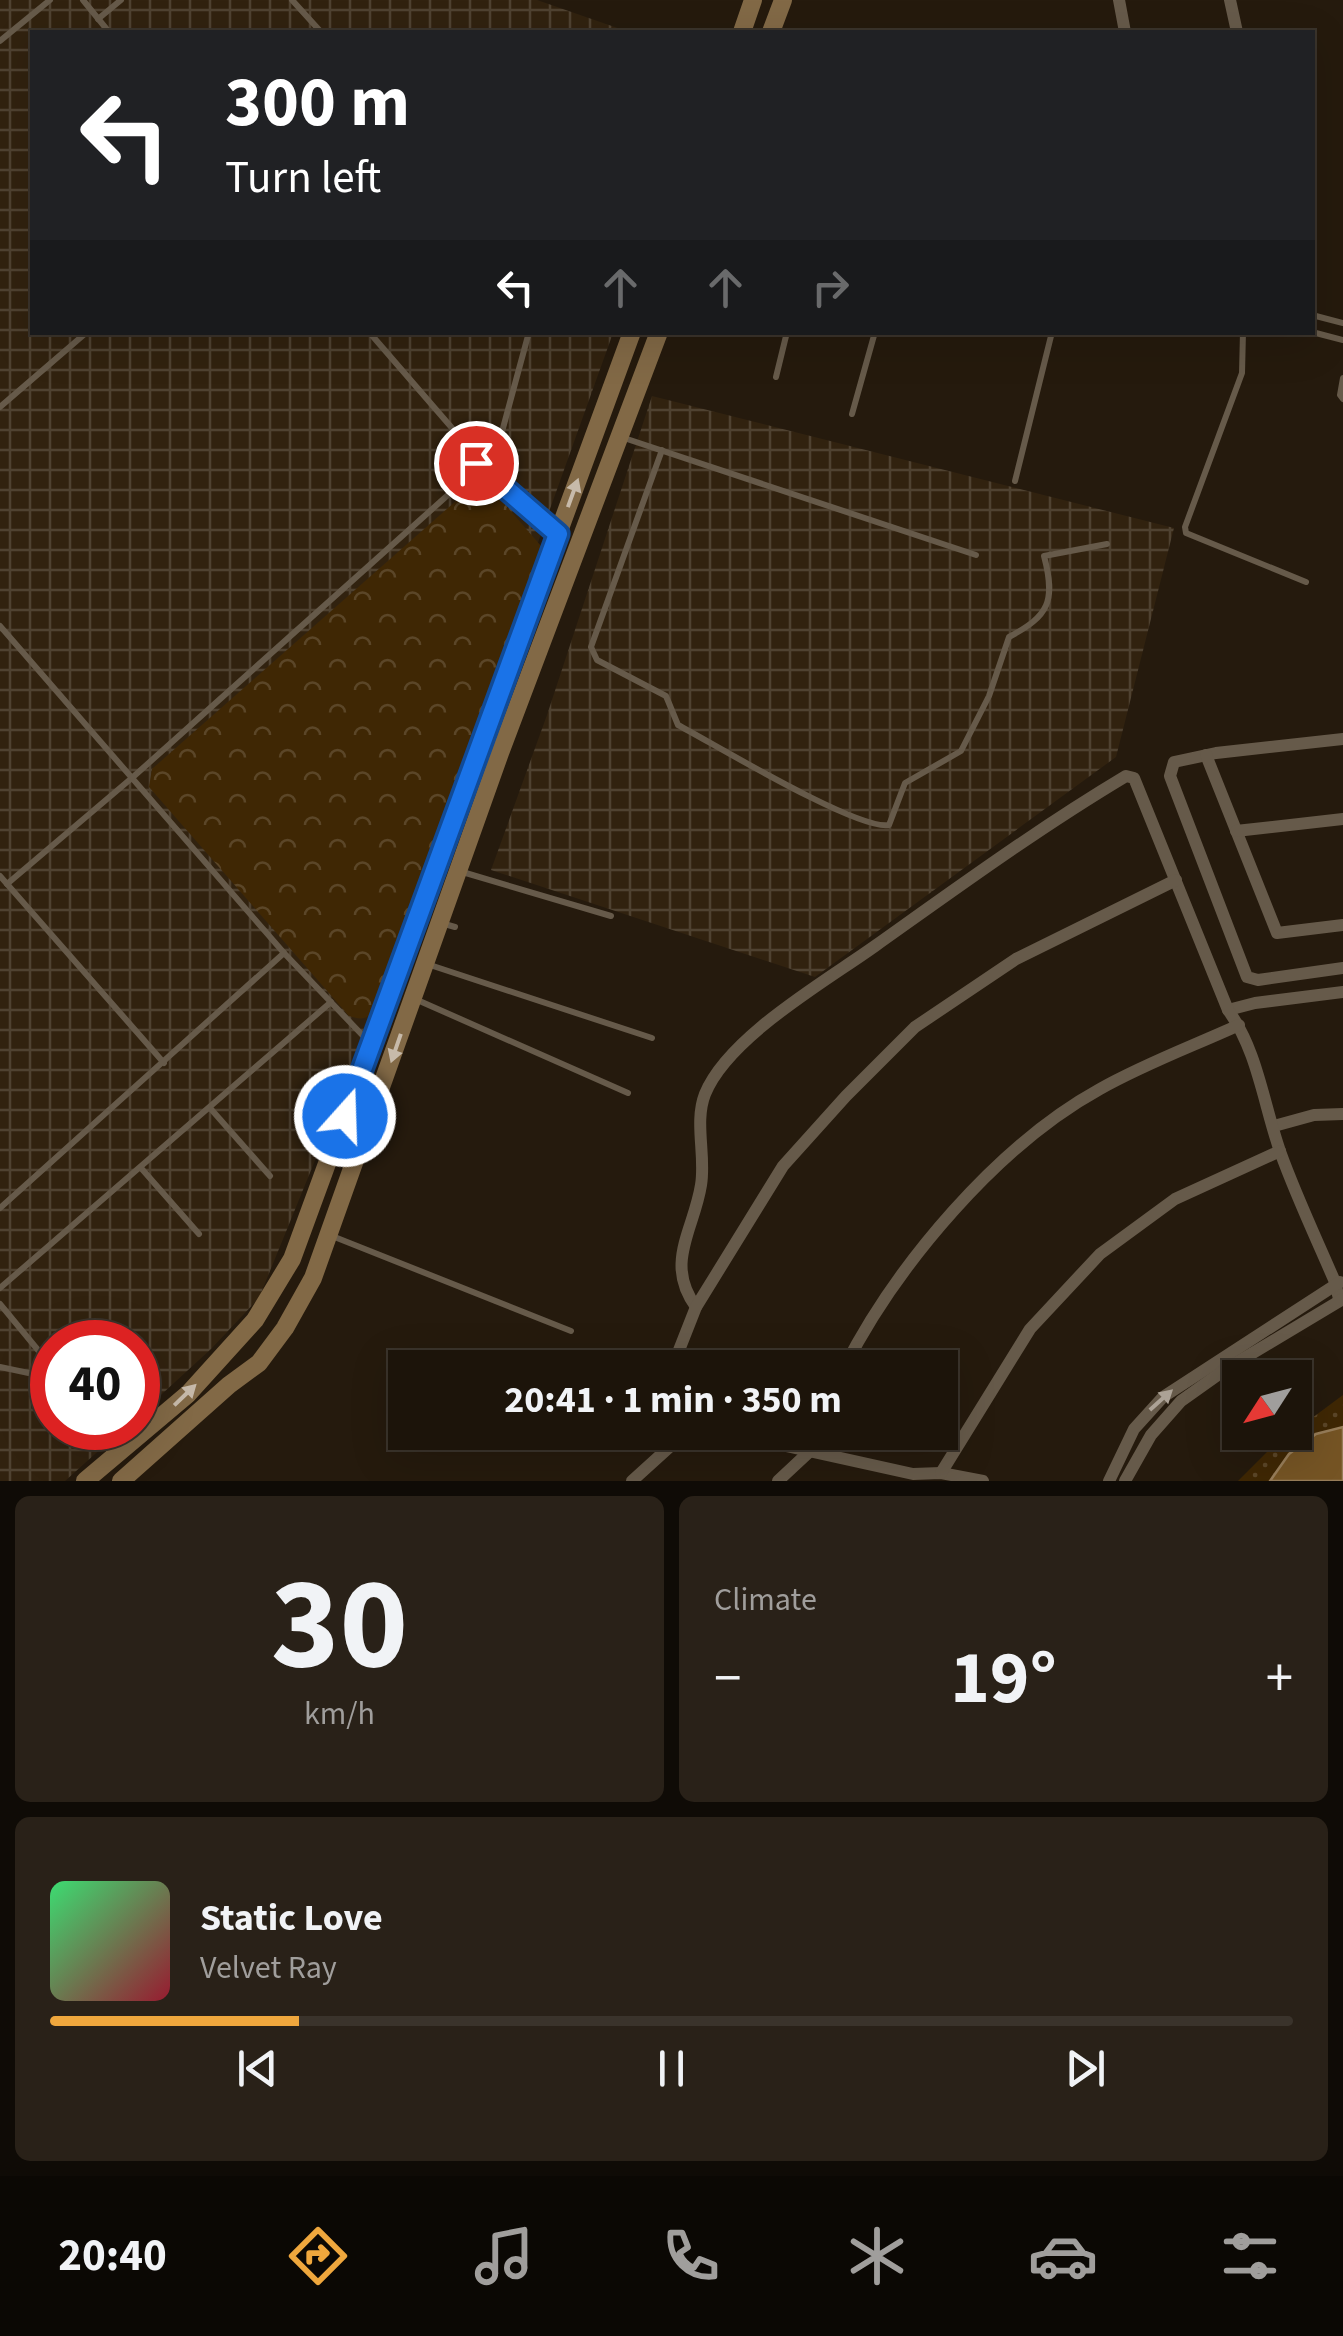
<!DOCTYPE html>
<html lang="en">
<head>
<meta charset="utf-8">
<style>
  body { margin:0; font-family:"Source Sans 3",sans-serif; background:#292118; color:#f1f3f6; height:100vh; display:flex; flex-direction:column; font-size:38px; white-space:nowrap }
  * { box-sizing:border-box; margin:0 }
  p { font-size:32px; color:#a09e9c }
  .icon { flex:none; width:55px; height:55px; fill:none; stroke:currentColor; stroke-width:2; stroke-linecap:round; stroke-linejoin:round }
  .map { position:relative; height:1481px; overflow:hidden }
  .details { display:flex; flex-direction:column; gap:15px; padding:15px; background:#0f0b06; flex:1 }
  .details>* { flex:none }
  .guide { position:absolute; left:30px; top:30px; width:1285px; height:305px; border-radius:0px; box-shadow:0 10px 40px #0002,0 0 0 2px #3a332b; background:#202124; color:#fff; overflow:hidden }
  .needle { width:65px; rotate:234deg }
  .tools { position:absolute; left:1222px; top:1360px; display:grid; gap:20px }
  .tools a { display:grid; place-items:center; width:90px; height:90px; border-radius:0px; background:#1c140a; box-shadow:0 10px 40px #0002,0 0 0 2px #3a332b; font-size:50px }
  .speed { position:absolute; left:30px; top:1320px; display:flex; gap:20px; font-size:50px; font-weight:700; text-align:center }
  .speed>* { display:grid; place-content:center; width:130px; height:130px; border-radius:50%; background:#1c140a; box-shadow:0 10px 40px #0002,0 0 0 2px #3a332b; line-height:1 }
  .speed .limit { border:15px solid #d22; background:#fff; color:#111 }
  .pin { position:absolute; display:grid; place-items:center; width:85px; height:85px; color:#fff; margin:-42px; border:5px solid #fff; border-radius:50%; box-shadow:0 2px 10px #0007 }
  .me { position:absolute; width:110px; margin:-55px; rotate:20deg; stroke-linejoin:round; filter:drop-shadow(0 0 8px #0008) }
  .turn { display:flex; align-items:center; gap:35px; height:210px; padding:0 30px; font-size:45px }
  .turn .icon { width:130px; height:130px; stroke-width:2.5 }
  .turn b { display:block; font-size:70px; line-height:85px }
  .lanes { display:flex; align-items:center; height:95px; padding:0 30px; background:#0003; justify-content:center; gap:50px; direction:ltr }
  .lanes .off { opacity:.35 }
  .big { font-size:75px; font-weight:700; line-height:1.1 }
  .details .widget { flex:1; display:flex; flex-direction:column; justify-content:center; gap:15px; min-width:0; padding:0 35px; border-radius:15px; background:#292118 }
  .details .dial { align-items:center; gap:0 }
  .dial b { font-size:130px; line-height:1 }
  .song { display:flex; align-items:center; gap:30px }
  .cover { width:120px; height:120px; border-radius:15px; background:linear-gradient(135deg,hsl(140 70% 55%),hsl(350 70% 35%)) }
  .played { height:10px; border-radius:5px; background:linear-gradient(90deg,#efa73d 20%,#3a332b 20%) }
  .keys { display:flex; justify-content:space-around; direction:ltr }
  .heat { display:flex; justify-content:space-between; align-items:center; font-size:55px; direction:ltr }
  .details .tiles { flex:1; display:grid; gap:15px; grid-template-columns:1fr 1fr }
  .widget:last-child { grid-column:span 2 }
  .trip { position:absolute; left:388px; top:1350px; width:570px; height:100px; border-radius:0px; background:#1c140a; box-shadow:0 10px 40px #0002,0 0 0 2px #3a332b; font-weight:700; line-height:100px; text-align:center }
  .menu { display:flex; height:160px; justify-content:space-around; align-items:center; background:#0b0804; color:#a09e9c }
  .menu .icon { width:70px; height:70px }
  .menu .active { color:#efa73d }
  .menu b { font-size:45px; color:#f1f3f6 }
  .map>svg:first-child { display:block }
</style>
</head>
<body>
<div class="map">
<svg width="1343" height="1481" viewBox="0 0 1343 1481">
  <defs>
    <pattern id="industrial-grid" width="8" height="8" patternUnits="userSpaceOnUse" patternTransform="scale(2.5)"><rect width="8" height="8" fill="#31220f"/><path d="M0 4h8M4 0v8" fill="none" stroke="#4f4231"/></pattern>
    <pattern id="grass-dots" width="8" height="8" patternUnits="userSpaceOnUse" patternTransform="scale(2.5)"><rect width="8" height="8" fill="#3f2704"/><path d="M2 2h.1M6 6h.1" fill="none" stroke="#5b4628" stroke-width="1.8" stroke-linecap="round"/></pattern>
    <pattern id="park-crowns" width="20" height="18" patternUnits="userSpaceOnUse" patternTransform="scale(2.5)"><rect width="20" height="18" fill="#3f2704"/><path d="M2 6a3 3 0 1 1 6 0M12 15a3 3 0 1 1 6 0" fill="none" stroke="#5b4628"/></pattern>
  </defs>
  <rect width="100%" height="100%" fill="#251a0d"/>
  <g fill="url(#industrial-grid)">
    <polygon points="0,0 537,0 629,32 32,32 32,332 613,333 329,1126 259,1298 211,1349 138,1416 138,1342 52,1342 52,1428 124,1428 65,1481 0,1481"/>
    <polygon points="652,396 1174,528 1116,757 815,977 491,870 547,715"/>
  </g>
  <polygon fill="url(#grass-dots)" points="1343,1395 1343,1481 1238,1481 1269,1450"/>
  <path fill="url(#park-crowns)" d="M 482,478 L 541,546 L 376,1008 C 368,1020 362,1020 349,1016 L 149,787 L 152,769 Z"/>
  <polygon fill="#755424" stroke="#977d59" stroke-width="2.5" points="1343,1427 1343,1481 1270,1481 1289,1454 1316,1434"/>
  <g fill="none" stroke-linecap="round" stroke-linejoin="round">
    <g stroke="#665a4a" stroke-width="6">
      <polyline points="83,0 109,32"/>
      <polyline points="292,0 321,32"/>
      <polyline points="98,19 121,0"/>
      <polyline points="0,41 50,0"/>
      <polyline points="1312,315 1343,323"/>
      <polyline points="1243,332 1242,373 1185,527 1186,533 1306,582"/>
      <polyline points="1312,332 1343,340"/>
      <polyline points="776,377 787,332"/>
      <polyline points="1343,378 1340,395 1343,399"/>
      <polyline points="0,407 87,332"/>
      <polyline points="852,414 875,332"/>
      <polyline points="624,438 976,555"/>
      <path d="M 662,450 L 591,647 L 597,660 L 666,696 L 678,725 C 714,744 858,831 889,825 L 905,783 L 961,751 L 989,696 L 1009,637 C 1049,616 1056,601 1044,556 L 1107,544"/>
      <polyline points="476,463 557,533"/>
      <polyline points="490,476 529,332"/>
      <polyline points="1015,481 1052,332"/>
      <polyline points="0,626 284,953 367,1040"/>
      <polyline points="459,871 611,916"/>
      <polyline points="0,876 164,1063"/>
      <polyline points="7,884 133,777 468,477 476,463 471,450 369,332"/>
      <polyline points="441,923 455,927"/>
      <polyline points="427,964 652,1038"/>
      <polyline points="415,999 628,1093"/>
      <polyline points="210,1108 270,1176"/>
      <polyline points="141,1168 199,1234"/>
      <polyline points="0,1208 284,953"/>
      <polyline points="332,1236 571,1331"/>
      <polyline points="0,1288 331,1002"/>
      <polyline points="0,1304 52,1367"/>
      <polyline points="0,1367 52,1378"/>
      <polyline points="103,1428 121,1450"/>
    </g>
    <g stroke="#665a4a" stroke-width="12">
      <polyline points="1119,0 1125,32"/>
      <polyline points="1230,0 1237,32"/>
      <polyline points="1343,739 1216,753 1174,762 1170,776 1247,977 1258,980 1343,968"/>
      <polyline points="1206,755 1277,933 1343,925"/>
      <polyline points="1236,831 1343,819"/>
      <polyline points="1228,1010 1255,1003 1343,992"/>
      <polyline points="1274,1126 1314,1115 1343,1114"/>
      <path d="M 696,1307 C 664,1263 694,1230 701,1185 C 706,1156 694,1122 705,1094 C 728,1037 826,981 875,946 C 958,887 1039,828 1126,776 L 1134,778 L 1228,1010 C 1258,1051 1264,1107 1281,1154 C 1297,1198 1317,1240 1335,1282 L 1339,1299"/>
      <polyline points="672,1368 696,1307 783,1166 846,1096 915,1027 1016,959 1176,880"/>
      <path d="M 844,1368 C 897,1264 998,1145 1100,1089 C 1144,1064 1193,1046 1239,1025"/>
      <polyline points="723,1432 913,1474 941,1473 983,1481"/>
      <polyline points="941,1473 1030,1329 1100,1254 1175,1199 1280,1151"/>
      <polyline points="632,1481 686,1432"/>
      <polyline points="778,1481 809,1452 814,1432"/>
      <polyline points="1109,1481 1134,1429 1163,1397 1340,1282"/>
      <polyline points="1125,1481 1151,1435 1181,1401 1226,1369 1343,1299"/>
    </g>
    <g stroke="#826946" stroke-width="18">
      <polyline points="742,32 753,0"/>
      <polyline points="771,32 783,0"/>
      <polyline points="85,1481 188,1394 255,1320 292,1259 632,332"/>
      <polyline points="121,1481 229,1385 259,1363 285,1328 313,1278 500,753 659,332"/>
    </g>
  </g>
  <defs><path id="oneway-solid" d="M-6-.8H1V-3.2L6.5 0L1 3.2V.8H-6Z" transform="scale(2.5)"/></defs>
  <g fill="#c7baaa">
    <use href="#oneway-solid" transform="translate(573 493) rotate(-70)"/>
    <use href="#oneway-solid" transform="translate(396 1048) rotate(109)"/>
    <use href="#oneway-solid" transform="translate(185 1395) rotate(-44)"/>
  </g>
  <use fill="#aca296" href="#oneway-solid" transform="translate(1161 1400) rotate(-42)"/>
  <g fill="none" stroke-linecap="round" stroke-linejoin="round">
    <g stroke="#114b97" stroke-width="25">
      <polyline id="route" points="345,1116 558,534 476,463"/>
    </g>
    <use href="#route" stroke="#1a73e8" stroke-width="18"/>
  </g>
</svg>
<div class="tools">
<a><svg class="needle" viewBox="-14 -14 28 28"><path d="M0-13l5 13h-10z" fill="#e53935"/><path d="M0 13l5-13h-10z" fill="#a09e9c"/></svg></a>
</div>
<div class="speed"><div class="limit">40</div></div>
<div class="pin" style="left:476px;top:463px;background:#d93025"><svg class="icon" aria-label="arrive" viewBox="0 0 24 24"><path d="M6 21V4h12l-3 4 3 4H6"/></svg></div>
<svg class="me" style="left:345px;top:1116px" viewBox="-20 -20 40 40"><circle r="17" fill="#1a73e8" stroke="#fff" stroke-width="3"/><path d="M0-11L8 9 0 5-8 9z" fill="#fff"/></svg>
<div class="trip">20:41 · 1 min · 350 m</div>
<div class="guide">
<div class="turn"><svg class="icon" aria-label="left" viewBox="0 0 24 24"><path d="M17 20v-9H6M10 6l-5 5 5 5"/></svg><div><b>300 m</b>Turn left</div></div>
<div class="lanes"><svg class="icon" aria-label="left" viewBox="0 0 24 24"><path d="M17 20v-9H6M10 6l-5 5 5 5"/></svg><svg class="icon off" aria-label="ahead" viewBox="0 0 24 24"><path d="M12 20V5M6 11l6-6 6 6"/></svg><svg class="icon off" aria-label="ahead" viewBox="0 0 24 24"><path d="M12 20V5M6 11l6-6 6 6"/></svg><svg class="icon off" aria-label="right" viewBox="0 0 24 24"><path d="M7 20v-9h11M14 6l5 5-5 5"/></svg></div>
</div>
</div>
<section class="details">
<div class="tiles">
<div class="widget dial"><b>30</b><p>km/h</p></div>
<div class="widget"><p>Climate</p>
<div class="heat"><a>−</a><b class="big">19°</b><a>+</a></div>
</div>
<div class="widget">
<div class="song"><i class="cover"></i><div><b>Static Love</b><p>Velvet Ray</p></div></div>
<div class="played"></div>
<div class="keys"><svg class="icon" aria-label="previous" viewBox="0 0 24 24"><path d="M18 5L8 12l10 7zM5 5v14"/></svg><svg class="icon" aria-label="pause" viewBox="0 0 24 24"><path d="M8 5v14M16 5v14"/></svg><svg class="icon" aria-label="next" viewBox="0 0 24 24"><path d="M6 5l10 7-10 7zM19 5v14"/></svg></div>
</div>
</div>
</section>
<nav class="menu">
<b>20:40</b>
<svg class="icon active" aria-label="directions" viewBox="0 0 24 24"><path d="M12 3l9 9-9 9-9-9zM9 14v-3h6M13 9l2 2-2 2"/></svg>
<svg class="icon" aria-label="music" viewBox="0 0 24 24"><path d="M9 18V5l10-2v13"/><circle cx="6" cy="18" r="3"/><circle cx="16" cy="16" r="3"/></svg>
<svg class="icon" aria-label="phone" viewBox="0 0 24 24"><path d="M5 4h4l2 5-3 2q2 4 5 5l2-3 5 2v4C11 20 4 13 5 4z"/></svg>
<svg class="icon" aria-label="climate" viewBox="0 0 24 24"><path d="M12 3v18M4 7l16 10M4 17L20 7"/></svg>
<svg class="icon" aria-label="car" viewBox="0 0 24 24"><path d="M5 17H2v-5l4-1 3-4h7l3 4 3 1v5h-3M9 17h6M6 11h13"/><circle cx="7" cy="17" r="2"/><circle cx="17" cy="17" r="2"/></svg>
<svg class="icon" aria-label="filters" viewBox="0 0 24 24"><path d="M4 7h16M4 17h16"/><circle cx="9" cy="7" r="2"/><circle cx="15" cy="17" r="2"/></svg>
</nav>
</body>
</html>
